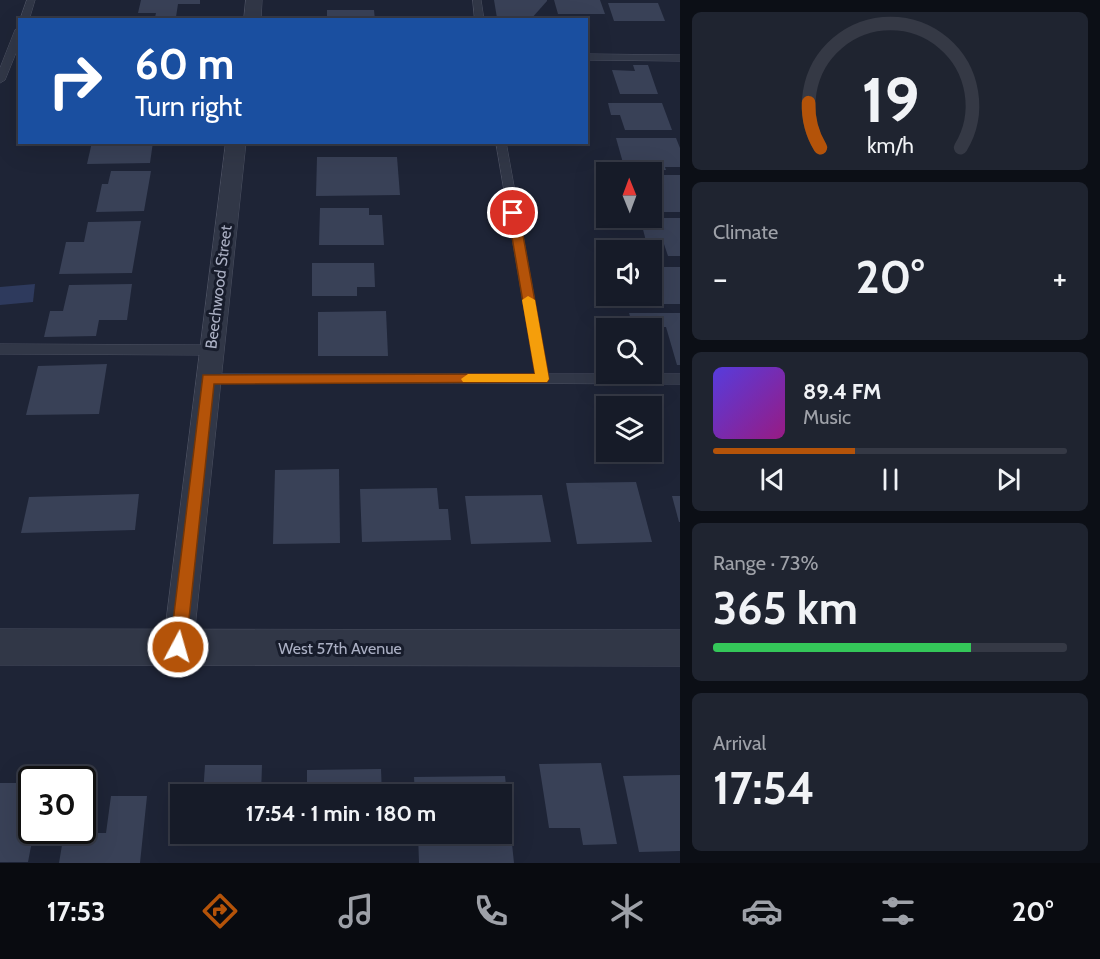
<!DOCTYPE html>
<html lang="en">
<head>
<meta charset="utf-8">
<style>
  body { margin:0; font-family:Cabin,sans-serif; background:#1f2430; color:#f1f3f6; height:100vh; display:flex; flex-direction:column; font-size:22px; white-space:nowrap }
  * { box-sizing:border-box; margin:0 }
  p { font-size:20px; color:#9ea1a8 }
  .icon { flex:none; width:33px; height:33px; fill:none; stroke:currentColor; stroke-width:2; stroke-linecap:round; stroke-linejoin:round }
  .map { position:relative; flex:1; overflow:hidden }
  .sheet { display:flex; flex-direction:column; gap:12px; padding:12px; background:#0c0f16; width:420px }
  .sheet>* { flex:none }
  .banner { position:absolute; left:18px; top:18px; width:570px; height:126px; border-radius:0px; box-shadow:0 6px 24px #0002,0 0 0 2px #353945; background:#1a4fa0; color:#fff; overflow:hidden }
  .needle { width:39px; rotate:359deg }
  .controls { position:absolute; left:596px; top:162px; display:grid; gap:12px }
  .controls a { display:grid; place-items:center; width:66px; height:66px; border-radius:0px; background:#161b28; box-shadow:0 6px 24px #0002,0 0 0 2px #353945; font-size:30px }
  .speed { position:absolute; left:18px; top:766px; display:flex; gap:12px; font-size:30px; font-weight:700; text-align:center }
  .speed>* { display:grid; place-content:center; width:78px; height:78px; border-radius:50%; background:#161b28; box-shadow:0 6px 24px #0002,0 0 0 2px #353945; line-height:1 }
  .speed .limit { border:3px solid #111; border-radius:9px; background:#fff; color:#111 }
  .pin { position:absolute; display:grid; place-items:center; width:51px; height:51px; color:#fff; margin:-26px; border:3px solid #fff; border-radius:50%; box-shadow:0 2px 6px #0007 }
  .me { position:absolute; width:66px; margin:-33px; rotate:6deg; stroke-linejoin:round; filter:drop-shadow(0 0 4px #0008) }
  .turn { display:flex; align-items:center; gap:21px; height:126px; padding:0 18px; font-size:27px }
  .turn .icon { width:78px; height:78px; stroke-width:2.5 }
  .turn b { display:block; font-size:42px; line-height:51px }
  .big { font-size:45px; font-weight:700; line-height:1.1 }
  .sheet .widget { flex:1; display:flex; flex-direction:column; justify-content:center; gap:9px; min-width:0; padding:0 21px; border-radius:9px; background:#1f2430 }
  .sheet .dial { align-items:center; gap:0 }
  .dial svg { height:156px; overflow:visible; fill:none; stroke:#353945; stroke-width:7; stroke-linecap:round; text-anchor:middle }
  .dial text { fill:#f1f3f6; stroke:none }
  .song { display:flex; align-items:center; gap:18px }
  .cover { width:72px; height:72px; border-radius:9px; background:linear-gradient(135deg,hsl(250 70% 55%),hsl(310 70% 35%)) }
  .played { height:6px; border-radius:3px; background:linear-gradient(90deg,#b45309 40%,#353945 40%) }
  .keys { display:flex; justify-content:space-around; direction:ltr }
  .heat { display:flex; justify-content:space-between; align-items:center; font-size:33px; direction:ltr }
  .charge { height:9px; border-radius:4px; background:linear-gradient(90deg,#34c759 73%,#353945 0) }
  .trip { position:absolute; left:170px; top:784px; width:342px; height:60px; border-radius:0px; background:#161b28; box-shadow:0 6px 24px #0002,0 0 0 2px #353945; font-weight:700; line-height:60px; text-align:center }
  .tabs { display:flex; height:96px; justify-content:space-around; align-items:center; background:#090b10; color:#9ea1a8 }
  .tabs .icon { width:42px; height:42px }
  .tabs .current { color:#b45309 }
  .tabs b { font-size:27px; color:#f1f3f6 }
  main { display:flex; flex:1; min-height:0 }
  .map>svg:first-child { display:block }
</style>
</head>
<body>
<main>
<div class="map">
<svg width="680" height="863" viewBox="0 0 680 863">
  <rect width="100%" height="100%" fill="#1e2436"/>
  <polygon fill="#2e3a5d" points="35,284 33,302 0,305 0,287"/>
  <g fill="#394157">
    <polygon points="141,0 200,0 200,4 178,4 176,17 155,17 156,13 138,13"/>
    <polygon points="494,0 547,0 547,1 531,19 497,18"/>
    <polygon points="554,0 600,0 605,14 558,14"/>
    <polygon points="608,3 658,3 665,21 614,21"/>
    <polygon points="327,10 374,10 375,20 327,20"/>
    <polygon points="633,65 648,65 658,94 620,94 612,70 635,71"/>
    <polygon points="608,103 662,103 672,130 625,130 620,115 611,115"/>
    <polygon points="616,138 676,138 680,148 680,167 665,167 666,170 625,170"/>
    <polygon points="92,142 153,142 150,163 87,164"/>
    <polygon points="317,157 397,157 400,195 316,196"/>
    <polygon points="111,171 151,171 144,211 96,212 102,184 108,184"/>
    <rect x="651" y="175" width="29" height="37"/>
    <polygon points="320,208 369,208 369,215 382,215 384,245 319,245"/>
    <polygon points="640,218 680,218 680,256 668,256 663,241 646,241"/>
    <polygon points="141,221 132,273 59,274 66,242 84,242 88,222"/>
    <polygon points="312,263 374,263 375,287 357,287 357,296 312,296"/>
    <polygon points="651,267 680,267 680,304 650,304 648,296 651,296"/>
    <polygon points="132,284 127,320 99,320 96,336 44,337 50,311 63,311 69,285"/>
    <polygon points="386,311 388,356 318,356 318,312"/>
    <polygon points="629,313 680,313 680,365 677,365 666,327 633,327"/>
    <polygon points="107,364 99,414 26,415 38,366"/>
    <polygon points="339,469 340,543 273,544 275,470"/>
    <polygon points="636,482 652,542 577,544 566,483"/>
    <polygon points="437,488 439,509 448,509 451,540 362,542 360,489"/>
    <polygon points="139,494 135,530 21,533 29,497"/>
    <polygon points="542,495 551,542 471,544 465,496"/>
    <polygon points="672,496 680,496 680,522 679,522"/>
    <polygon points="601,763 617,844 583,845 580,828 549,828 539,764"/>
    <polygon points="205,765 262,765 261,795 203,795"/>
    <polygon points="381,769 382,795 307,795 307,770"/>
    <polygon points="680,775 680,851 639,852 623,776"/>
    <polygon points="505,776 514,863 419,863 418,834 501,834 501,795 415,795 414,777"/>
    <polygon points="0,783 32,783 32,831 34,831 28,862 0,862"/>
    <polygon points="111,796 147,796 140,863 59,863 64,833 106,833"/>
    <polygon points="200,834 260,834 259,842 200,842"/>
    <polygon points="307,834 383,834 383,840 307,841"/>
  </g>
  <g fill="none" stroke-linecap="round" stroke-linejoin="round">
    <g stroke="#4c5162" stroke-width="1">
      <g id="service">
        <polygon points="27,0 35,0 29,20 20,20"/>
        <polygon points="473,0 481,0 484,20 475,20"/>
        <polygon points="20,27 20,43 5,80 0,83 0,68 15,30"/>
        <polygon points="586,54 680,55 680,61 586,60"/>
        <polygon points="496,142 506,142 548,374 680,374 680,384 203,382 202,379 208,374 535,374"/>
        <polygon points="0,344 211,345 217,350 211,355 0,354"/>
      </g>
    </g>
    <g stroke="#4c5162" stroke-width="1">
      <g id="minor">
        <polygon points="246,0 262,0 261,20 244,20"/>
        <polygon points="226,142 246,142 193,647 189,657 178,661 167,657 163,647"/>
      </g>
    </g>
    <g stroke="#4c5162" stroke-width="1">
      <polygon id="tertiary" points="0,629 680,630 680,666 0,665"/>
    </g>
    <use href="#service" fill="#313747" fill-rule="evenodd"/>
    <use href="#minor" fill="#313747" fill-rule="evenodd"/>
    <use href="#tertiary" fill="#313747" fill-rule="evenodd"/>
  </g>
  <polygon fill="#b45309" stroke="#753606" stroke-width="1.5" points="513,210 519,213 549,379 547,382 214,384 186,647 184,652 178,655 172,652 170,647 203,375 535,374 508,213"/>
  <polygon fill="#f59e0b" points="528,296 535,300 549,379 547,382 463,382 461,379 468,374 535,374 522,300"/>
  <g text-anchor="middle" stroke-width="6" stroke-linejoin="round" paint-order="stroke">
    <g font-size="16" fill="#abb0c4" stroke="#171c2b">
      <text transform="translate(218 287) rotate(-83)" y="6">Beechwood Street</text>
      <text x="340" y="654">West 57th Avenue</text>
    </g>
  </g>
</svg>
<div class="controls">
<a><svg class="needle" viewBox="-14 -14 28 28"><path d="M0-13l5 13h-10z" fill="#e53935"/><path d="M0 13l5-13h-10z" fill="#9ea1a8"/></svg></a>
<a><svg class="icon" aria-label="sound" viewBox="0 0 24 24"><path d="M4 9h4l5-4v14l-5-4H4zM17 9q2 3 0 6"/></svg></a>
<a><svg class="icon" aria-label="search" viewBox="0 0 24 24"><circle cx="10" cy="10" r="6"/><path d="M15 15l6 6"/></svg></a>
<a><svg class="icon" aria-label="layers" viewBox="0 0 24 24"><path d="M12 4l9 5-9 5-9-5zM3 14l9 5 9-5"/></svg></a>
</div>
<div class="speed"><div class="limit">30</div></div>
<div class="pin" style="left:513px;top:213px;background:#d93025"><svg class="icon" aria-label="arrive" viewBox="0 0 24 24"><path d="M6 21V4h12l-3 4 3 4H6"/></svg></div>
<svg class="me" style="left:178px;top:647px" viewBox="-20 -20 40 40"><circle r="17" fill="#b45309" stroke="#fff" stroke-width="3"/><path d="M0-11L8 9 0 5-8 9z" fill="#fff"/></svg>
<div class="trip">17:54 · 1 min · 180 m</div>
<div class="banner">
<div class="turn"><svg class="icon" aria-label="right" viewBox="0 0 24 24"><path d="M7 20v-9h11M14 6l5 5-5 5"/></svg><div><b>60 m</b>Turn right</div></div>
</div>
</div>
<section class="sheet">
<div class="widget dial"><svg viewBox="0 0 100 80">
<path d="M14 69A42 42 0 1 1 86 69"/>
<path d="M14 69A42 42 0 0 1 8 46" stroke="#b45309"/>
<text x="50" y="56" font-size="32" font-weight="700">19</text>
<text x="50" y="72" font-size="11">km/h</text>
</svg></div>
<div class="widget"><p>Climate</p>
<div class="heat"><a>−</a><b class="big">20°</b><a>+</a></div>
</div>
<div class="widget">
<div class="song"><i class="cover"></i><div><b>89.4 FM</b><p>Music</p></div></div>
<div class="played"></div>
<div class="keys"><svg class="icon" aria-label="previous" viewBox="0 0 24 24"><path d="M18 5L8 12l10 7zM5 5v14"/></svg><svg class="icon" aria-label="pause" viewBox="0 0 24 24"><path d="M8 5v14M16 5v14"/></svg><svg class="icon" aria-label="next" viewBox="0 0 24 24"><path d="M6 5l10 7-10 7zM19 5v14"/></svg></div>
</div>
<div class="widget"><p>Range · 73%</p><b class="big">365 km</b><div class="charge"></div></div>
<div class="widget"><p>Arrival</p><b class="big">17:54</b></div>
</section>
</main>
<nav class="tabs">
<b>17:53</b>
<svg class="icon current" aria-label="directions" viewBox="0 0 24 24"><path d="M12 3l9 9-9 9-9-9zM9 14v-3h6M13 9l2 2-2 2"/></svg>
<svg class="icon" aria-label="music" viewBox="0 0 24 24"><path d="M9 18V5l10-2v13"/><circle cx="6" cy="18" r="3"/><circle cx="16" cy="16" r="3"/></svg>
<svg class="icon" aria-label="phone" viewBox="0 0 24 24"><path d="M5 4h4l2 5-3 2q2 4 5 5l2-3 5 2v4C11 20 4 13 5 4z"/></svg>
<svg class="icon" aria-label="climate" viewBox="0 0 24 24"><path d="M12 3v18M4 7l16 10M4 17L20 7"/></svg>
<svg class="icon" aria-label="car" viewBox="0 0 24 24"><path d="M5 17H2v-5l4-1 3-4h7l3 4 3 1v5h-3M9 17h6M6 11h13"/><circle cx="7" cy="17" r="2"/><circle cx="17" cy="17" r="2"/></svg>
<svg class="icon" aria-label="filters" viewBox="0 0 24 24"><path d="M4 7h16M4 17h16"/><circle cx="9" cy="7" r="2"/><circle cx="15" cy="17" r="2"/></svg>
<b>20°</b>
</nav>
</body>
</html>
